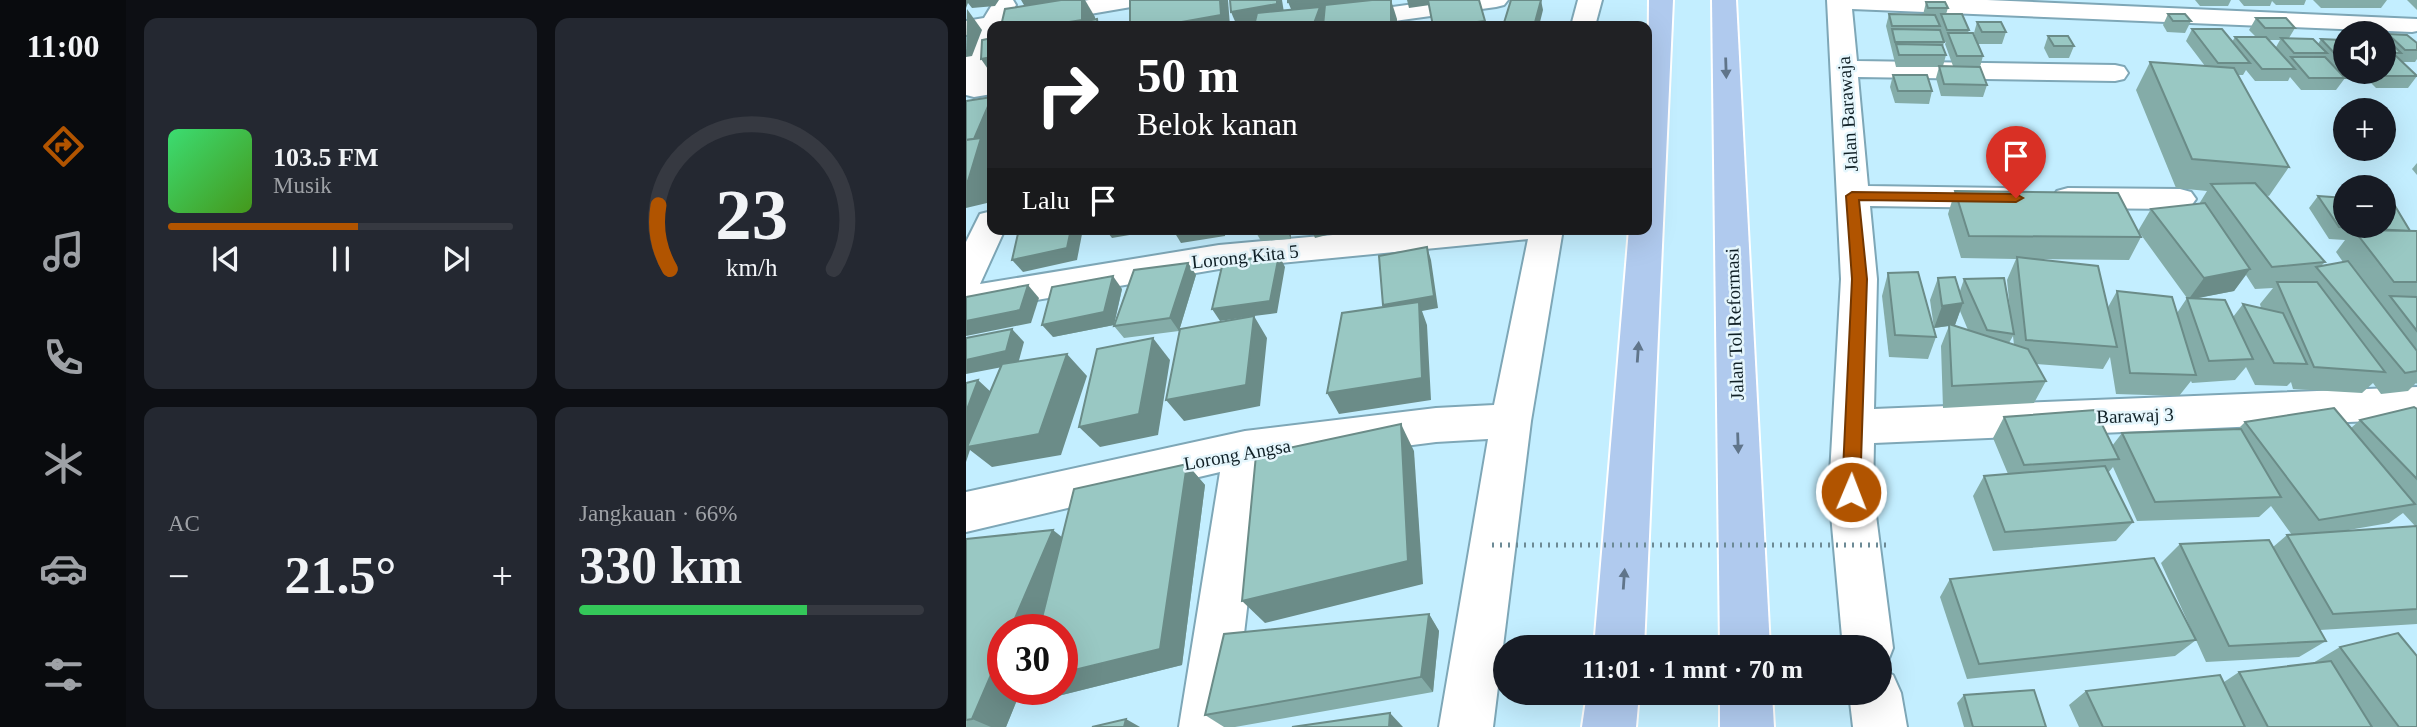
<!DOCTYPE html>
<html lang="id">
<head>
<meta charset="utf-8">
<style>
  body { margin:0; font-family:Georgia,serif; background:#242831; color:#f1f3f6; height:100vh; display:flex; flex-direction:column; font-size:26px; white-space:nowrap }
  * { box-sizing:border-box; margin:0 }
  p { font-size:23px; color:#9ea1a6 }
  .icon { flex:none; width:38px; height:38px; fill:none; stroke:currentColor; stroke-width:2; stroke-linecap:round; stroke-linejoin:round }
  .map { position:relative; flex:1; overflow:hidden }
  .panel { display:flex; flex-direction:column; gap:18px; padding:18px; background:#0d0f14; width:840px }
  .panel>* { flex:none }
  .guide { position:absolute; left:21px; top:21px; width:665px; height:214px; border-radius:14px; box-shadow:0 7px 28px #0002; background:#202124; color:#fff; overflow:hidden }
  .controls { position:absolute; left:1367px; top:21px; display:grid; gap:14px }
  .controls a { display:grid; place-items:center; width:63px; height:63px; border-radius:50%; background:#171b24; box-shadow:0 7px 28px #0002; font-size:35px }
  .speed { position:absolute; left:21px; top:614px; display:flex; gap:14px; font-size:35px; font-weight:700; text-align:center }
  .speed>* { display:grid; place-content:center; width:91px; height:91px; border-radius:50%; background:#171b24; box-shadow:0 7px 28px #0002; line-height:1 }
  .speed .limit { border:10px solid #d22; background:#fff; color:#111 }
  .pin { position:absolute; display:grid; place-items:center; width:60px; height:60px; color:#fff; margin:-72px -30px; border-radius:50% 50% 50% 0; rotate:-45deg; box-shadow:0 0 7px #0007 }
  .pin .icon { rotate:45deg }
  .me { position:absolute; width:77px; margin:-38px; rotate:1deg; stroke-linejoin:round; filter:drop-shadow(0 0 5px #0008) }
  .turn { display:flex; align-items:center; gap:24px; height:147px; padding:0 35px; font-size:32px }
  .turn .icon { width:91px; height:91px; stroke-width:2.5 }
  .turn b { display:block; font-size:49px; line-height:60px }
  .then { display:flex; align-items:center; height:66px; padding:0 35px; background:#0003; gap:14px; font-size:26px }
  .big { font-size:52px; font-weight:600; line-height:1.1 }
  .panel .tile { flex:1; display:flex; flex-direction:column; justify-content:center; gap:10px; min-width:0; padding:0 24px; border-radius:14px; background:#242831 }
  .panel .dial { align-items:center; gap:0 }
  .dial svg { height:182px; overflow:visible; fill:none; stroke:#363941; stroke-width:7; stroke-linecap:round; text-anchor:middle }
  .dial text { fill:#f1f3f6; stroke:none }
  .song { display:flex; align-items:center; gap:21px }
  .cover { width:84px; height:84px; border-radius:10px; background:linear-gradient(135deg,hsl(140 70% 55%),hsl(100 70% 35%)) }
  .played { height:7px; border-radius:4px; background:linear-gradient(90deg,#b15400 55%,#363941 55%) }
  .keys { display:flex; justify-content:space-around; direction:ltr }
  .heat { display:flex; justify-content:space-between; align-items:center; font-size:38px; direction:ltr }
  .charge { height:10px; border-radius:5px; background:linear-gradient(90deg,#34c759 66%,#363941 0) }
  .panel .tiles { flex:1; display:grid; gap:18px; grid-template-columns:repeat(2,1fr) }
  .trip { position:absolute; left:527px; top:635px; width:399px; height:70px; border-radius:35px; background:#171b24; box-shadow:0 7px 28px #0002; font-weight:600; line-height:70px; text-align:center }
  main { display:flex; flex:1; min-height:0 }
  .tabs { display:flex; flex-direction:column; width:126px; justify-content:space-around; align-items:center; background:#090b0e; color:#9ea1a6 }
  .tabs .icon { width:49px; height:49px }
  .tabs .current { color:#b15400 }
  .tabs b { font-size:32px; color:#f1f3f6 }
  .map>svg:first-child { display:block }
</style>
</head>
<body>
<main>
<nav class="tabs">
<b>11:00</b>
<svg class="icon current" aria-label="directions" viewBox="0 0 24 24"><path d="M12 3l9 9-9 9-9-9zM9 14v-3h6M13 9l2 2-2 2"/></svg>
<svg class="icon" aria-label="music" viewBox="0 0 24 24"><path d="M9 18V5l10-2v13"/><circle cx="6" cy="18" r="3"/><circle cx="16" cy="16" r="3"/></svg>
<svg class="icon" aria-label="phone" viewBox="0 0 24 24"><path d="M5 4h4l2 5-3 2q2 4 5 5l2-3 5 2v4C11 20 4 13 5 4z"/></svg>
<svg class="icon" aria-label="climate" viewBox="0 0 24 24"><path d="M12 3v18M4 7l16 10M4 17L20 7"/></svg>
<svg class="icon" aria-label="car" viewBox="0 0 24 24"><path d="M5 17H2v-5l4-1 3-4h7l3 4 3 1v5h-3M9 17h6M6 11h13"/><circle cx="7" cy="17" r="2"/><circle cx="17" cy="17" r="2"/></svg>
<svg class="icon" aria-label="filters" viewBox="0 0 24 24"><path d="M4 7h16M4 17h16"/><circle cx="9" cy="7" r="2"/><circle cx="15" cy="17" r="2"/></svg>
</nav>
<section class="panel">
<div class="tiles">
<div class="tile">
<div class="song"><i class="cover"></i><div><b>103.5 FM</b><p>Musik</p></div></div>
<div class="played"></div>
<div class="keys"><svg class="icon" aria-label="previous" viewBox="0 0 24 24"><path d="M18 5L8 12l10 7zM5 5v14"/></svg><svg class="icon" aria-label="pause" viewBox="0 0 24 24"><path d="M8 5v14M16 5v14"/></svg><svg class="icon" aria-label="next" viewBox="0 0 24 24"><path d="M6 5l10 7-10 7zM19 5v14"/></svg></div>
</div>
<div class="tile dial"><svg viewBox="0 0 100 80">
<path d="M14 69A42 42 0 1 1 86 69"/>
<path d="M14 69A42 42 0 0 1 9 41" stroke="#b15400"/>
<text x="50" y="56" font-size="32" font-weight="700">23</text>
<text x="50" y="72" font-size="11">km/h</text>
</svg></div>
<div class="tile"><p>AC</p>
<div class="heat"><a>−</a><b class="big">21.5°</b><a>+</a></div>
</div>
<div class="tile"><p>Jangkauan · 66%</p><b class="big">330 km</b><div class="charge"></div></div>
</div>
</section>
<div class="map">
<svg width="1451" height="727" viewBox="0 0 1451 727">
  <rect width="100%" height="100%" fill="#c3eeff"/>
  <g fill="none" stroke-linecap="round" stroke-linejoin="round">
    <g stroke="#7ea7b7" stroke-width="4">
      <g id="minor">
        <polygon points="29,0 47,0 50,5 45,13 123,0 177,0 173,5 165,7 54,26 26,26 26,55 22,79 26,78 26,94 8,97 0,95 0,56 9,34 0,35 0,21 18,18"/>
        <polygon points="477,0 542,0 538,5 530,7 392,26 328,26 331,21 340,19"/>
        <polygon points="612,0 636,0 629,26 605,26"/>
        <polygon points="861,0 1021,0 1451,19 1451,31 1446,32 886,9 891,61 1149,65 1158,67 1162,73 1158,79 1149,81 892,77 902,186 1038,188 1049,191 1054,198 1049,205 1038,208 904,206 911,279 908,409 1451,387 1451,419 908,443 907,492 927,648 920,666 914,668 914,648 877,648 863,492 875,279"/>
        <polygon points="1102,188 1214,189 1225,192 1230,199 1225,206 1214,209 1102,208 1091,205 1086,198 1091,191"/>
        <polygon points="26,211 26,229 39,229 14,284 253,245 435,229 597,229 565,421 527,727 473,727 522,439 470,442 298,464 267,727 213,727 254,472 0,532 0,492 279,431 470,408 528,405 562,239 253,269 0,312 0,242 14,214"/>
        <polygon points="914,669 927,675 935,693 941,727 887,727 883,693 914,693"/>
      </g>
    </g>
    <g stroke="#fff" stroke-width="4">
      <g id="motorway">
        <polygon points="683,0 707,0 678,648 628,648 663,229 681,229"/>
        <polygon points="746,0 770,0 804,648 754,648"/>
        <polygon points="621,693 673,693 670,727 616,727"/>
        <polygon points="754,693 806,693 808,727 754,727"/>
      </g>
    </g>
    <use href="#minor" fill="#fff" fill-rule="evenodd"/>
    <use href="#motorway" fill="#b0caee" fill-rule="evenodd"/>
    <polyline stroke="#6c8a95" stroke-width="5" stroke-dasharray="2 6" stroke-linecap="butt" points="526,545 922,545"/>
  </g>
  <g fill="#84aca8" fill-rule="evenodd">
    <polygon points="1229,0 1265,0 1262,6 1234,6"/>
    <polygon points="1273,0 1340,0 1338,5 1310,5 1306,1 1304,6 1278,6"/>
    <polygon points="1347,0 1421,0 1415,8 1355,8"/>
    <polygon points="1441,0 1451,0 1451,10"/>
    <path d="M 960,2 L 982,8 L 980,14 L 1003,30 L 1002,33 L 1017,56 L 1014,67 L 1021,85 L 1017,97 L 975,96 L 970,78 L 973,67 L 930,67 L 920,26 L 923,14 L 957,15 ZM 978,42 L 980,42 L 979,44 L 987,66 L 977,66 L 980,55 L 977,47 Z"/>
    <polygon points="1202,14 1225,21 1219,33 1201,32 1197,25"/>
    <path d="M 1290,18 L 1329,28 L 1323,38 L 1352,44 L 1355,39 L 1379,43 L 1379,69 L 1370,69 L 1379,78 L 1370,90 L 1335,90 L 1324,77 L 1322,81 L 1289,81 L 1280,70 L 1277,75 L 1272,75 L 1323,167 L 1303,196 L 1299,195 L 1359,262 L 1355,266 L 1377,262 L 1370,252 L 1379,240 L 1363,239 L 1343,208 L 1352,196 L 1444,231 L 1451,231 L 1451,384 L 1450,383 L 1442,391 L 1415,394 L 1407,383 L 1396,393 L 1327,389 L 1325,382 L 1321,386 L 1289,385 L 1280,367 L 1269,380 L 1226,383 L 1225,381 L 1213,396 L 1150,394 L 1144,357 L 1137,369 L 1070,364 L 1080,381 L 1068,403 L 977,408 L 975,346 L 983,326 L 968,328 L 964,300 L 972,278 L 994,291 L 998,279 L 1045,320 L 1041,280 L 1050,259 L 995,258 L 982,214 L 989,191 L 1172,231 L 1185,209 L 1233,204 L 1241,191 L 1210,188 L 1170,90 L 1184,62 L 1239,66 L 1220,41 L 1226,29 L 1266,42 L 1269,37 L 1290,37 L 1283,30 ZM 1303,40 L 1314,40 L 1310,47 ZM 1173,232 L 1221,298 L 1211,313 L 1151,291 L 1141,309 L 1061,259 L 1163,260 L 1175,237 ZM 1280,275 L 1289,289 L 1307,288 L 1294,304 L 1295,308 L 1277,304 L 1267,317 L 1231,298 L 1268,291 ZM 994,311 L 1002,330 L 987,325 L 989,325 ZM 1047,336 L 1048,345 L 1043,343 Z"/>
    <polygon points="1011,22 1040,32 1036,44 1012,44 1008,33"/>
    <polygon points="1422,34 1451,43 1451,59 1449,62 1436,62 1451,76 1442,88 1410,88 1394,72 1418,72 1418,41"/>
    <polygon points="1082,36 1108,46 1103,58 1083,58 1078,48"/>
    <polygon points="927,75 966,91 963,104 929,103 924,87"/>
    <polygon points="1451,163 1451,175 1446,169"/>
    <polygon points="288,229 325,229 325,239 295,241"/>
    <polygon points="222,263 230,275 213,331 158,338 148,326 148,325 87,337 156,289 148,324"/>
    <polygon points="922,273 970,337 962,359 923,357 916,296"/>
    <path d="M 1451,409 L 1451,624 L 1354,630 L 1360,641 L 1333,657 L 1240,662 L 1195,563 L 1214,544 L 1307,547 L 1321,535 L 1326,535 L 1305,506 L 1293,517 L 1171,521 L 1147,467 L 1142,473 L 1167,522 L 1150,541 L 1027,551 L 1007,496 L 1018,476 L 1042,474 L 1027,438 L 1038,417 L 1146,446 L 1156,433 L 1272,429 L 1279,422 L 1385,428 L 1394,420 ZM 1437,513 L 1450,527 L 1371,532 L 1423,523 Z"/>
    <polygon points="221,464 239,485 216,665 88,697 74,690 96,690 96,630 37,690 55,690 40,727 0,727 0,539 96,537"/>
    <polygon points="984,579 1230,640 1209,656 1001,679 974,597"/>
    <polygon points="463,614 473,631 467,692 269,727 258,727 239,715"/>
    <polygon points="1374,647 1451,727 1113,727 1103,705 1120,691 1258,682 1273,672 1347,663"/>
    <polygon points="998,695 1080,727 998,727 991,703"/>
  </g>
  <g fill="#6b8c88">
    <polygon points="0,0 33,0 29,6 6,8 2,3 0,8"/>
    <polygon points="55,0 110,0 61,10"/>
    <polygon points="116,0 119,0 129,17 129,26 78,26"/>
    <polygon points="254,0 262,0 264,26 193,26"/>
    <polygon points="311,0 316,0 320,25 313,26 271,26 265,12"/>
    <polygon points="336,0 422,0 361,26 347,26 331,23 322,2"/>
    <polygon points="425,0 431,19 431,26 425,26"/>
    <polygon points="441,0 484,0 485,2 443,8"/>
    <polygon points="575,0 577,10 573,26 568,26"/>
    <polygon points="1,9 16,30 6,56 0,57"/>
    <polygon points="519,21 520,26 480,26"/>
    <polygon points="26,57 26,75 15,59"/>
    <polygon points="26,97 26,132 21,145 26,152 26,183 21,203 0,208 0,154"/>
    <polygon points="105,229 117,229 111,260 57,272 46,260"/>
    <polygon points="139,229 198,229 146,238"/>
    <polygon points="213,229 260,229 259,236 215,243 207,230"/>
    <polygon points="320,229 325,229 325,239"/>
    <polygon points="345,229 385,229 349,238"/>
    <polygon points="461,247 465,260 472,308 456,311 461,325 465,400 373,414 361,393 422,318 417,305"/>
    <polygon points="313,255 319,267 311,313 288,316 301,338 294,406 218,421 200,400 288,316 254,321 246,309"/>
    <polygon points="222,263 230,275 213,331 204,318"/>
    <polygon points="1284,269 1268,291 1222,300 1238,278"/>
    <polygon points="147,276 156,289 148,325 87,337 76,325"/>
    <polygon points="62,285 73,298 65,323 0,336 0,321"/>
    <polygon points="997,303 989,325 968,328 976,306"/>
    <polygon points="46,329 58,342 52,364 0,374 0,360"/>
    <polygon points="187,338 204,360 192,435 134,447 113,427"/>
    <polygon points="101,354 121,376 95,455 26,467 4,450 0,462 0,412 12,380 25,392"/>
    <polygon points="435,424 448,451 457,584 299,623 276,601"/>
    <polygon points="221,464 239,485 216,665 88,697 74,690 96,690 96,673"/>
    <polygon points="87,530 111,549 79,630 44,630"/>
    <polygon points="463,614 473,631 467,692 455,677"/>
    <polygon points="37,647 37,690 55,690 40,727 25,727 6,719"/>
    <polygon points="424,713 437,727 423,727"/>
    <polygon points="160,719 174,727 158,727"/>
  </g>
  <g fill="#99c8c3" stroke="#6b8c88" stroke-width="2">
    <polygon points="95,0 116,0 116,20 78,26 35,26 39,9"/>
    <polygon points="164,0 254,0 255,15 193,26 164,26"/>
    <polygon points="264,0 311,0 311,4 265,12"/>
    <polygon points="322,0 336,0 322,2"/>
    <polygon points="406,0 425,0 425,26 357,26 359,5"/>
    <polygon points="462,0 513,0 519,21 480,26 467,26"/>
    <polygon points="545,0 575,0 568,26 537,26"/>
    <polygon points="960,2 979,2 982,8 962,8"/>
    <polygon points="354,7 347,26 288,26 291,13"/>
    <polygon points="923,14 969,15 974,26 926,26"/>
    <polygon points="975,14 996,14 1003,30 981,30"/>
    <polygon points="1202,14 1219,14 1225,21 1207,21"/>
    <polygon points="1290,18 1320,18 1329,28 1299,28"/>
    <polygon points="131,19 132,26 93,26"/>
    <polygon points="1011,22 1035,22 1040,32 1016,32"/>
    <polygon points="926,29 974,30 978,42 929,42"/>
    <polygon points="1226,29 1256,29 1284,63 1252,63"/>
    <polygon points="982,33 1007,33 1017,56 991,56"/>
    <polygon points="1422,34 1441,35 1451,43 1451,50 1439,50"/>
    <polygon points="1082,36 1102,36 1108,46 1088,46"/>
    <polygon points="1269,37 1300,37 1329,69 1296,69"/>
    <polygon points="26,38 26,57 15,59 16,40"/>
    <polygon points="1315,38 1347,39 1361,53 1328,53"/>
    <polygon points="1355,39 1376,40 1379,43 1379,57 1372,57"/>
    <polygon points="1418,41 1423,41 1435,53 1418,53"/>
    <polygon points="930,44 976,45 980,55 933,55"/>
    <polygon points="1418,56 1430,56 1451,76 1419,76 1415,72 1418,72"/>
    <polygon points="1325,57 1359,57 1379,78 1343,78"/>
    <polygon points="1184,62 1268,68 1323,167 1226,159"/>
    <polygon points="973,66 1014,67 1021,85 978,84"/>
    <polygon points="927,75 961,75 966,91 932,91"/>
    <polygon points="26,97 8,139 0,140 0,101"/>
    <polygon points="15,138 2,181 0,181 0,140"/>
    <polygon points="1289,183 1359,262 1306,267 1245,184"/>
    <polygon points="989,191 1152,193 1175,237 1003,236"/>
    <polygon points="1352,196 1379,198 1379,226 1418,226 1418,201 1426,201 1444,231 1373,227"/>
    <polygon points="1239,203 1284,269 1238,278 1185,209"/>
    <polygon points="53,229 105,229 101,248 46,260"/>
    <polygon points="1388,230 1451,231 1451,282 1428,282"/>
    <polygon points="461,247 468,296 417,305 413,256"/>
    <polygon points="313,255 304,301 246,309 257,262"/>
    <polygon points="1051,257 1132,266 1151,347 1060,340"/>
    <polygon points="1382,261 1451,351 1451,371 1439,373 1350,267"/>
    <polygon points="222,263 204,318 148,326 168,270"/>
    <polygon points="952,272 970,337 929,335 922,273"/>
    <polygon points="147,276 138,312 76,325 86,287"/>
    <polygon points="989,277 997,303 976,306 972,278"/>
    <polygon points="1038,278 1048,334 1021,330 998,279"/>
    <polygon points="1311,282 1351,282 1419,372 1348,367"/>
    <polygon points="62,285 54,310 0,321 0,297"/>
    <polygon points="1151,291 1206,297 1230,375 1164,373"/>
    <polygon points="1424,296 1451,297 1451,331"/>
    <polygon points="1221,298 1259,300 1287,359 1243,361"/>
    <polygon points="453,302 456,378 361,393 376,313"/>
    <polygon points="1277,304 1317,313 1341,364 1308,363"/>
    <polygon points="288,316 280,385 200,400 214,329"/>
    <polygon points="983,324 1062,349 1080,381 986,386"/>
    <polygon points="46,329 40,351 0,360 0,338"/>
    <polygon points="187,338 173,414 113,427 131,349"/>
    <polygon points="101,354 73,434 1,447 36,364"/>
    <polygon points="12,380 0,412 0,383"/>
    <polygon points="1448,407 1451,409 1451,479 1394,420"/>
    <polygon points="1368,408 1449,504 1353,520 1279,422"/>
    <polygon points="1129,410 1153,459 1058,465 1038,417"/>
    <polygon points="435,424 442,561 276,601 290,455"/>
    <polygon points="1275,429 1315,497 1189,502 1156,433"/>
    <polygon points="221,464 194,649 96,673 96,630 73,630 108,489"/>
    <polygon points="1139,466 1167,522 1039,532 1018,476"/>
    <polygon points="1451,526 1451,609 1367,614 1321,535"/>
    <polygon points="87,530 44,630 37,630 37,647 6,719 0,720 0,539"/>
    <polygon points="1303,540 1360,641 1263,646 1214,544"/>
    <polygon points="1188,558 1230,640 1013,664 984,579"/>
    <polygon points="463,614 455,677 239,715 258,634"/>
    <polygon points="1432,633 1451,656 1451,727 1433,727 1374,647"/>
    <polygon points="1365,661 1406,727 1302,727 1273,672"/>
    <polygon points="1254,675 1279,727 1137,727 1120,691"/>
    <polygon points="1068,690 1080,727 1007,727 998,695"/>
    <polygon points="424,713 423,727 326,727"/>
    <polygon points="160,719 158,727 126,727"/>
  </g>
  <defs><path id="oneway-solid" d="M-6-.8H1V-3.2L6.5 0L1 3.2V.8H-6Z" transform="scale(1.75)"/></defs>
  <g fill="#60758a">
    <use href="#oneway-solid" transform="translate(760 68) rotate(88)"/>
    <use href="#oneway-solid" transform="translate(672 352) rotate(-86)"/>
    <use href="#oneway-solid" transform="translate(772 443) rotate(88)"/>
    <use href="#oneway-solid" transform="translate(658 579) rotate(-86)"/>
  </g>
  <polygon fill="#b15400" stroke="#733700" stroke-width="2" points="886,192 1050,194 1057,198 1050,202 893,200 901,279 894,492 892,498 885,500 879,498 876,492 886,279 880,196"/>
  <g text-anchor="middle" stroke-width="5" stroke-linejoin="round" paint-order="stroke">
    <g font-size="19" fill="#102026" stroke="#e6f7fd">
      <text transform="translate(881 114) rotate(-94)" y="7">Jalan Barawaja</text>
      <text transform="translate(279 256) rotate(-6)" y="7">Lorong Kita 5</text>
      <text transform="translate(768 324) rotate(-92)" y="7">Jalan Tol Reformasi</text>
      <text transform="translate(1169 415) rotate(-2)" y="7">Barawaj 3</text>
      <text transform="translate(271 454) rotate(-10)" y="7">Lorong Angsa</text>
    </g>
  </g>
</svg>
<div class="controls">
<a><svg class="icon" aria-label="sound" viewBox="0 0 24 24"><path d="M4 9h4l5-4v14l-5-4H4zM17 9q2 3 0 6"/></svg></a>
<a>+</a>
<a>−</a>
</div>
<div class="speed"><div class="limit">30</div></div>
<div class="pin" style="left:1050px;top:198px;background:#d93025"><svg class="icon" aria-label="arrive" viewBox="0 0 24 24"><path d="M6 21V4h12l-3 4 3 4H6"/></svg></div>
<svg class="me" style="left:885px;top:492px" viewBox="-20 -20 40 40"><circle r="17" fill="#b15400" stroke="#fff" stroke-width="3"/><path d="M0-11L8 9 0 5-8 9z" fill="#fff"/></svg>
<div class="trip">11:01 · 1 mnt · 70 m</div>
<div class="guide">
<div class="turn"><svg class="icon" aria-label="right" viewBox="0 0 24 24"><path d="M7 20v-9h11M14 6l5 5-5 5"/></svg><div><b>50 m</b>Belok kanan</div></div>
<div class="then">Lalu<svg class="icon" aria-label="arrive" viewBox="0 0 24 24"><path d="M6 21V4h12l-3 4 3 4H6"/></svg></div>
</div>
</div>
</main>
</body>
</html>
